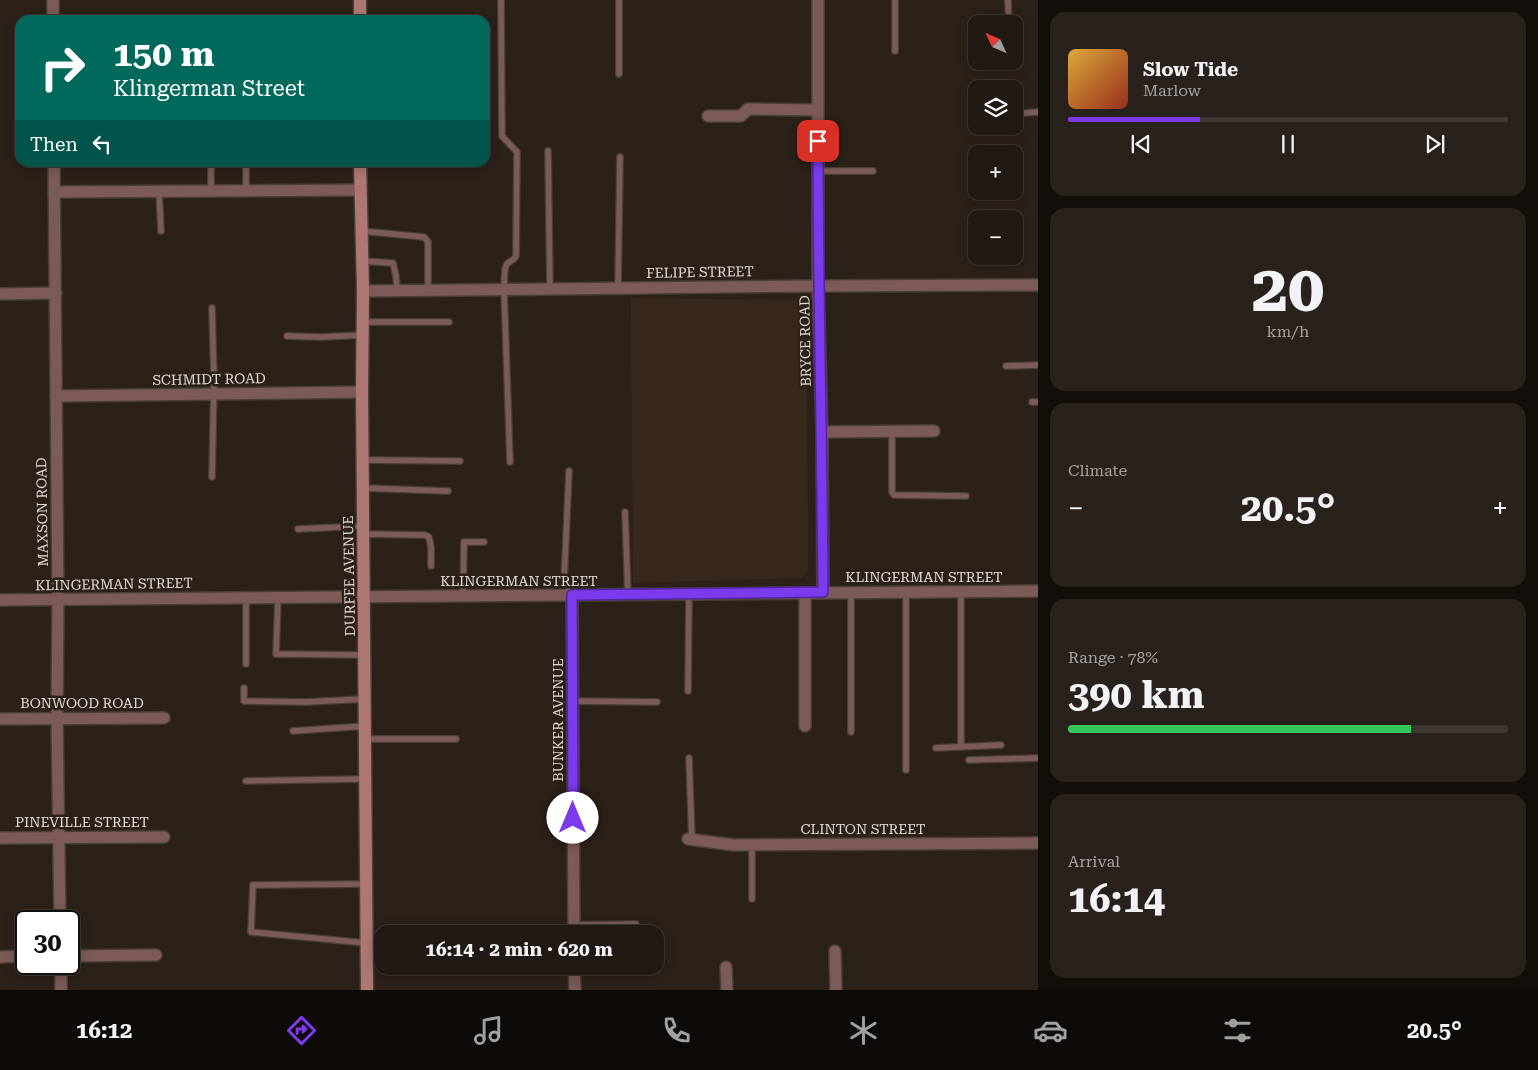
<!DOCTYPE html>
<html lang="en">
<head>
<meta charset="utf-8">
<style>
  body { margin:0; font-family:"Roboto Serif",serif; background:#29221c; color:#f1f3f6; height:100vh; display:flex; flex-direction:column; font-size:19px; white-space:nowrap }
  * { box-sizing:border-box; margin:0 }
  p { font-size:16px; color:#a2a0a0 }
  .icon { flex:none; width:28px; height:28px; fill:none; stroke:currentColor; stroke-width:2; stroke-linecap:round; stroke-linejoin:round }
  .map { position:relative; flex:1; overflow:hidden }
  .details { display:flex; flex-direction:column; gap:12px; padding:12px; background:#120e0a; width:500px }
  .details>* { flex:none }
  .top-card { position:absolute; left:15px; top:15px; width:475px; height:152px; border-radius:15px; box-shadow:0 2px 12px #0003,0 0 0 1px #3e3833; background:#00695c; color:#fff; overflow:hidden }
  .needle { width:32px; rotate:314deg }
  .fabs { position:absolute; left:968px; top:15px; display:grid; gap:10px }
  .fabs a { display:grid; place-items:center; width:55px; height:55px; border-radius:10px; background:#211913; box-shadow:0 2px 12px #0003,0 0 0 1px #3e3833; font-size:25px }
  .speed { position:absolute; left:15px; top:910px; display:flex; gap:10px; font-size:25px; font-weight:700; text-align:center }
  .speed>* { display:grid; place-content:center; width:65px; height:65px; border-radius:50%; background:#211913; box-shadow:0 2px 12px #0003,0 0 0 1px #3e3833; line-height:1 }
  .speed .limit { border:2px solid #111; border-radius:8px; background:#fff; color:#111 }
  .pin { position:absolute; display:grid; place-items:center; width:42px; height:42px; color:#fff; margin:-21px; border-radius:10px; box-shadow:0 2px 8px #0006 }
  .me { position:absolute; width:55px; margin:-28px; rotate:0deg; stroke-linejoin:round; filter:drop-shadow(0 0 4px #0008) }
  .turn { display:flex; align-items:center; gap:18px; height:105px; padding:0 15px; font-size:22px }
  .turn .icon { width:65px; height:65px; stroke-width:2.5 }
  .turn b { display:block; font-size:35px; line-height:42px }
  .then { display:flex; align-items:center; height:48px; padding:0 15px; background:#0003; gap:10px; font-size:19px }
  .big { font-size:38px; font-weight:700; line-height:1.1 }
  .details .card { flex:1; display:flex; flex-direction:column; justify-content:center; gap:8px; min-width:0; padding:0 18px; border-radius:15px; background:#29221c }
  .details .dial { align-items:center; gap:0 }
  .dial b { font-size:65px; line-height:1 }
  .song { display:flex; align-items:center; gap:15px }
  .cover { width:60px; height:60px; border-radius:8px; background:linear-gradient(135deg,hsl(40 70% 55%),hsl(10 70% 35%)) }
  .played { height:5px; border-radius:2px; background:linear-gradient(90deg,#7c3aed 30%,#3e3833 30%) }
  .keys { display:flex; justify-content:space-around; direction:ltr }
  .heat { display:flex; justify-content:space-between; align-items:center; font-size:28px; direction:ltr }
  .charge { height:8px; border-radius:4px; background:linear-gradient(90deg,#34c759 78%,#3e3833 0) }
  .trip { position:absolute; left:374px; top:925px; width:290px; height:50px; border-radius:15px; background:#211913; box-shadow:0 2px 12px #0003,0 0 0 1px #3e3833; font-weight:700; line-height:50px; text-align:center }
  .menu { display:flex; height:80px; justify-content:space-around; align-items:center; background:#0d0a08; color:#a2a0a0 }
  .menu .icon { width:35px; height:35px }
  .menu .current { color:#7c3aed }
  .menu b { font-size:22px; color:#f1f3f6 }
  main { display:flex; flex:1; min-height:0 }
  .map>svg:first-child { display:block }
</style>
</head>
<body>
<main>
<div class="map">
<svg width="1038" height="990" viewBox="0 0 1038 990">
  <rect width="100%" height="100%" fill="#2c2119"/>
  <polygon fill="#38281b" points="631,298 807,300 808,571 801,578 633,583"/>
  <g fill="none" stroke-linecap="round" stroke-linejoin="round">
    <g stroke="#493f37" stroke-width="8">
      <g id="service">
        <path d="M 501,0 L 502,136 L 517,152 L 516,256 C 514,261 510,260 507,264 C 503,269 505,283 504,289 L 510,462"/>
        <polyline points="895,0 895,51"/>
        <polyline points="1008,0 1009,24"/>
        <polyline points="619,74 619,0"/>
        <polyline points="1024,113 1038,112"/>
        <polyline points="548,151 550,289"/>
        <polyline points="818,171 873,171"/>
        <polyline points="159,191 161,231"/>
        <polyline points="211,191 211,162"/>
        <polyline points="246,191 246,162"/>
        <polyline points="361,231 424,237 428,242 428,290"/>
        <polyline points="362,261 393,263 396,276 397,290"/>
        <polyline points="618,288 620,157"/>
        <polyline points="362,322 449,322"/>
        <polyline points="287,336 322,337 362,335"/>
        <polyline points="1006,366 1038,365"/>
        <polyline points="1032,402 1038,402"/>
        <polyline points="892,432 892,492 894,495 966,496"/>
        <polyline points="363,460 460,461"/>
        <polyline points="569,471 564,582 572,595"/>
        <polyline points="212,477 214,380 212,308"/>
        <polyline points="363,488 448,491"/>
        <polyline points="625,512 628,595"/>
        <polyline points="298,529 363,526"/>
        <polyline points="363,534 425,535 429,537 431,547 431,566"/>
        <polyline points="851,592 851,732"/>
        <polyline points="906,592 906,770"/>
        <polyline points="463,596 464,542 484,542"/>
        <polyline points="246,598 246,664"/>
        <polyline points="278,598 276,654 364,655"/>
        <polyline points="244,688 244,701 306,702 365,699"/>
        <polyline points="688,691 689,594"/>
        <polyline points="572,701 657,702"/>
        <polyline points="293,731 365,726"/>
        <polyline points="365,739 456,739"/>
        <polyline points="961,747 961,592"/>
        <polyline points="936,748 1001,745"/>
        <polyline points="689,758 692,839"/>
        <polyline points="969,760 1038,758"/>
        <polyline points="246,781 365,779"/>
        <polyline points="752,899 752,845"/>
        <polyline points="574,925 636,924"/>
        <polyline points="366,943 251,932 253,885 366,884"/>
      </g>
    </g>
    <g stroke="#493f37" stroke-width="14">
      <g id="minor">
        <polyline points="53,0 53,20"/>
        <polyline points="818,0 818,286 822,432 823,592"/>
        <polyline points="708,116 741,116 748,109 818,110"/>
        <polyline points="54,162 58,600 57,718 60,921"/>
        <polyline points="54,192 360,190"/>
        <polyline points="363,291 818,286 1038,285"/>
        <polyline points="0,294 56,293"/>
        <polyline points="56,396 362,392"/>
        <polyline points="822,432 934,431"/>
        <polyline points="572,595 574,934"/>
        <polyline points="0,600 1038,591"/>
        <polyline points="0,719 164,718"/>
        <polyline points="805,726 805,593"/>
        <polyline points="0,838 164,837"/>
        <polyline points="688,839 734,845 1038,843"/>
        <polyline points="835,951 836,990"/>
        <polyline points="69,956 156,955"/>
        <polyline points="0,957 26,956"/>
        <polyline points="61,964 61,990"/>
        <polyline points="574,966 575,990"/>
        <polyline points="726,967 727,990"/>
      </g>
    </g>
    <g stroke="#493f37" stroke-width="15">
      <g id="secondary">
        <polyline points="360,0 360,20"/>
        <polyline points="360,162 363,291 362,392 367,990"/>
      </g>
    </g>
    <use href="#service" stroke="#7c5a57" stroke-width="5.5"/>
    <use href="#minor" stroke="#7c5a57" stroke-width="11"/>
    <use href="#secondary" stroke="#ae7774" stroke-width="12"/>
  </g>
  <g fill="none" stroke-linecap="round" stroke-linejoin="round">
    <g stroke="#51269a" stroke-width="12">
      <path id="route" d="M 573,818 L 572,595 L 823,592 C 822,442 818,291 818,141"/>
    </g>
    <use href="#route" stroke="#7c3aed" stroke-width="9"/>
  </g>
  <g text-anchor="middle" stroke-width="5" stroke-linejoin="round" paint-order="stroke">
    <g font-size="14" fill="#e2dad5" stroke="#2c2119">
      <text transform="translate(700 272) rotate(-1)" y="5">FELIPE STREET</text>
      <text transform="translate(805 341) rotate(-91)" y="5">BRYCE ROAD</text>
      <text transform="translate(209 379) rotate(-1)" y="5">SCHMIDT ROAD</text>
      <text transform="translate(42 512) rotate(-91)" y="5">MAXSON ROAD</text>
      <text transform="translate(349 576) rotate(-91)" y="5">DURFEE AVENUE</text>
      <text x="924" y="582">KLINGERMAN STREET</text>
      <text x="519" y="586">KLINGERMAN STREET</text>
      <text transform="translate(114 584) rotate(-1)" y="5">KLINGERMAN STREET</text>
      <text x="82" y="708">BONWOOD ROAD</text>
      <text transform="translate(558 720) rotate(-90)" y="5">BUNKER AVENUE</text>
      <text x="82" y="827">PINEVILLE STREET</text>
      <text x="863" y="834">CLINTON STREET</text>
    </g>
  </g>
</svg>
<div class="fabs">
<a><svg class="needle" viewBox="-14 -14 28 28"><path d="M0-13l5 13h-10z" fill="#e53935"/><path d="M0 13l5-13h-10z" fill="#a2a0a0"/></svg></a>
<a><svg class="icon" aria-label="layers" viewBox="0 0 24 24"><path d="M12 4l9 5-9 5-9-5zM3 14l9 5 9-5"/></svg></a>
<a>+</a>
<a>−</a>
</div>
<div class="speed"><div class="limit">30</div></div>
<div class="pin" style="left:818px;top:141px;background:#d93025"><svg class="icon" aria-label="arrive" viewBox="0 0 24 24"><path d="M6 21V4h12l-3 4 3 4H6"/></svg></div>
<svg class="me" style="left:573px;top:818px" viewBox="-20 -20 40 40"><circle r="19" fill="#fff"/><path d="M0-13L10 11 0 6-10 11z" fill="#7c3aed"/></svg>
<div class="trip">16:14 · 2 min · 620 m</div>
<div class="top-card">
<div class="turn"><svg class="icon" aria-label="right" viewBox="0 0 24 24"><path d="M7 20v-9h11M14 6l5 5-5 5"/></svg><div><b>150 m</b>Klingerman Street</div></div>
<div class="then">Then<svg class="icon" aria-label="left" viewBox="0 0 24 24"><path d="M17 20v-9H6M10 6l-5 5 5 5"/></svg></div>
</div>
</div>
<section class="details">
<div class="card">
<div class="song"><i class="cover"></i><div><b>Slow Tide</b><p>Marlow</p></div></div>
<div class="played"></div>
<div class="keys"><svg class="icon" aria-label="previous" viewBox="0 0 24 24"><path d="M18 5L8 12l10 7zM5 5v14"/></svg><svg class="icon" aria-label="pause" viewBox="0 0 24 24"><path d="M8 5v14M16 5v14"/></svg><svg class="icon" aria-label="next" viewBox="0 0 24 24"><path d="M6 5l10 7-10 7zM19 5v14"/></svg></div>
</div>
<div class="card dial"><b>20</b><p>km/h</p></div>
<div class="card"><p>Climate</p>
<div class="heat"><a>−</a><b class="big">20.5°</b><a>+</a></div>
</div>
<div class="card"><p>Range · 78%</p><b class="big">390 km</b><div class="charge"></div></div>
<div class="card"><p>Arrival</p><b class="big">16:14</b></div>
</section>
</main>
<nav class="menu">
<b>16:12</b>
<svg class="icon current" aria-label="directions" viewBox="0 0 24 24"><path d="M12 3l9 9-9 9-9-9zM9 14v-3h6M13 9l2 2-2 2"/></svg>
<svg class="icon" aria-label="music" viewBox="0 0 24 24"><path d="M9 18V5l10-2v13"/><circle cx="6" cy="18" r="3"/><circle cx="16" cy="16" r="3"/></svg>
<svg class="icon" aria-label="phone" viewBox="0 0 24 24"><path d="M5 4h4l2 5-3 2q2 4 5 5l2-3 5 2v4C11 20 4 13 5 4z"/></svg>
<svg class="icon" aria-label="climate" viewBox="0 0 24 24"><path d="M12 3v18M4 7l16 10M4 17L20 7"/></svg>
<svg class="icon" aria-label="car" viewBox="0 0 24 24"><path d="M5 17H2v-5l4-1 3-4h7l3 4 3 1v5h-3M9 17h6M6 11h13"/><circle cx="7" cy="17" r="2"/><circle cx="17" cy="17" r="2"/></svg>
<svg class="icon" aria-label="filters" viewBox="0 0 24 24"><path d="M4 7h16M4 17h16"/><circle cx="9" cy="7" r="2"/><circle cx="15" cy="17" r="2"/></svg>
<b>20.5°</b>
</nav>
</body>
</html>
